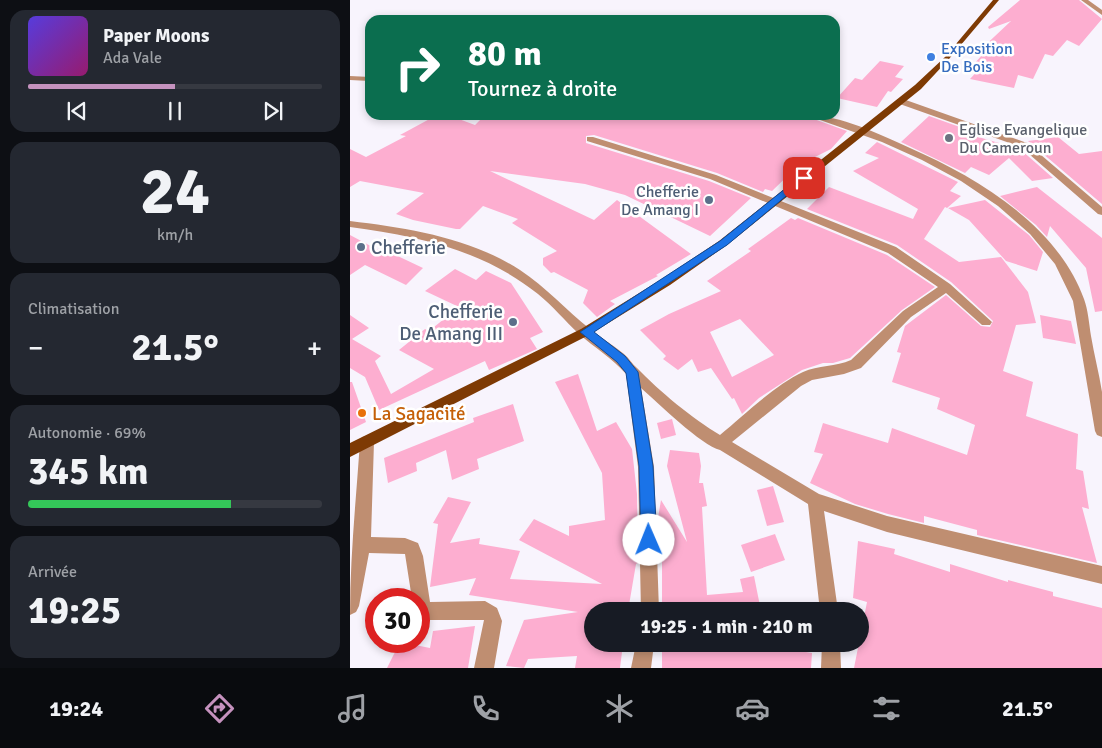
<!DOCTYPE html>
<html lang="fr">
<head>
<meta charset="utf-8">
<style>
  body { margin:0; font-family:Signika,sans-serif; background:#242831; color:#f1f3f6; height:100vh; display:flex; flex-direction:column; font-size:19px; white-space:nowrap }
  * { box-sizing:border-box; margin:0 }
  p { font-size:16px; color:#9ea1a6 }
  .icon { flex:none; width:28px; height:28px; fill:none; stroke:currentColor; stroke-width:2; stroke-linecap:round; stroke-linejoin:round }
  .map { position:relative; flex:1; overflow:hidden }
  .drawer { display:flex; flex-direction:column; gap:10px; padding:10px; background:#0d0f14; width:350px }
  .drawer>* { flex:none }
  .top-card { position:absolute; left:15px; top:15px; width:475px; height:105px; border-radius:15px; box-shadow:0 2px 8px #0003; background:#0b6e4f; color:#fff; overflow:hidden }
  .speed { position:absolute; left:15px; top:588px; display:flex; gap:10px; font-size:25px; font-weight:700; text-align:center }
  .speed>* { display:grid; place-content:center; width:65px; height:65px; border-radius:50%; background:#171b24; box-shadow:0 2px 8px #0003; line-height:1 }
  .speed .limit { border:8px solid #d22; background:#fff; color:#111 }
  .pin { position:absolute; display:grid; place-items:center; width:42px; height:42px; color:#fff; margin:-21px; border-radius:10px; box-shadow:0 2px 8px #0006 }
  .me { position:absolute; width:55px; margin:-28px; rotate:359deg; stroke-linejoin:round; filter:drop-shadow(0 0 4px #0008) }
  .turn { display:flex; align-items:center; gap:18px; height:105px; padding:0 20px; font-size:22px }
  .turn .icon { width:65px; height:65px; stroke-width:2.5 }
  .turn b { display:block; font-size:35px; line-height:42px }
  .big { font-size:38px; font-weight:700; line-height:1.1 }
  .drawer .widget { flex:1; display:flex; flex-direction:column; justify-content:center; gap:8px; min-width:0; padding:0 18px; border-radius:15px; background:#242831 }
  .drawer .dial { align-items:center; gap:0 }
  .dial b { font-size:65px; line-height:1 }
  .song { display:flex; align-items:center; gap:15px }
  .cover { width:60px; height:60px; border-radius:8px; background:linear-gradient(135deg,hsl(250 70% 55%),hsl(320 70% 35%)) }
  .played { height:5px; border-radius:2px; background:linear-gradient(90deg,#c592be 50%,#363941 50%) }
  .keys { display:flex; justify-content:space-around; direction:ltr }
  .heat { display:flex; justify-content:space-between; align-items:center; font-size:28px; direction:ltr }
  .charge { height:8px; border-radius:4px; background:linear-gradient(90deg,#34c759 69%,#363941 0) }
  .trip { position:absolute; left:234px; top:602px; width:285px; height:50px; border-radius:25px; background:#171b24; box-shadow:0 2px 8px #0003; font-weight:700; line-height:50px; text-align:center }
  .tabs { display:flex; height:80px; justify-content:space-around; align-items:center; background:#090b0e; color:#9ea1a6 }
  .tabs .icon { width:35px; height:35px }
  .tabs .selected { color:#c592be }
  .tabs b { font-size:22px; color:#f1f3f6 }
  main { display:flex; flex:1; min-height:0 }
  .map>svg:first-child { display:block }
</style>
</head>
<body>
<main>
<section class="drawer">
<div class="widget">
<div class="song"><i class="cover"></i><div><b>Paper Moons</b><p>Ada Vale</p></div></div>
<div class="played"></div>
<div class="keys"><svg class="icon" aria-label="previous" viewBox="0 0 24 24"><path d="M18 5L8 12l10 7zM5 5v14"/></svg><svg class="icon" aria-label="pause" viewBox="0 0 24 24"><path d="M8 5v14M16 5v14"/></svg><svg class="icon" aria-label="next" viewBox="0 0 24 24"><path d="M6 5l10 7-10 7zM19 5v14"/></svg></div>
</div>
<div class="widget dial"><b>24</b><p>km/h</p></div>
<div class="widget"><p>Climatisation</p>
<div class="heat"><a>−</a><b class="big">21.5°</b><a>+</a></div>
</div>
<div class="widget"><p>Autonomie · 69%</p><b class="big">345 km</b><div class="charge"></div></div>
<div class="widget"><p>Arrivée</p><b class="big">19:25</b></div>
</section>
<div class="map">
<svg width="752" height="668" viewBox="0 0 752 668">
  <rect width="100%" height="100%" fill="#f8f4fd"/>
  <g fill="#fdaed0" fill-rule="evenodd">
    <polygon points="670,0 729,0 752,19 729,46 717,40 703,56 695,54 683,79 668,75 664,88 620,79 631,67 623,65 634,53 628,52 661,21 639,29 638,27"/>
    <polygon points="530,61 554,66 545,77 553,79 541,92 538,91 527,107 487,98 505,78 512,80"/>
    <polygon points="87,115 98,115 125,125 135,115 227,115 251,119 255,115 292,118 293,115 453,115 497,131 481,149 455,162 453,161 422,191 415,189 413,192 367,173 244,135 236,136 236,143 359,181 401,198 360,236 275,195 235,184 140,171 244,220 267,200 341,254 306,275 308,276 260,301 265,304 247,317 233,303 238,290 204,272 201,273 193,265 193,258 207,251 162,223 168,219 133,206 110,229 106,229 63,220 46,214 74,193 10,181 0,187 0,149 16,157 56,136 50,135"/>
    <polygon points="579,116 621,131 618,134 670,149 703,178 682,181 659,158 639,175 621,167 615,173 551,142"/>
    <polygon points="708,137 729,154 752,151 752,204 678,141"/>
    <polygon points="527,142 608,182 600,191 611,196 597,208 595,207 574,239 609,262 651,257 678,292 686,323 666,325 653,371 683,382 676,416 728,434 726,469 733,471 739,509 732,507 747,563 627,535 627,530 574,516 574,523 538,514 505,504 460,483 473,454 464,452 473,423 538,443 542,428 617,455 625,425 587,409 590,398 542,382 551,353 547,352 555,326 596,295 631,326 640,327 643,321 601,282 547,245 457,209 479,187 563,219 568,209 503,171 529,158 515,153"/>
    <polygon points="687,187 752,238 752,311 745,312 736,268 700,226 697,237 686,225 650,196"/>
    <polygon points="635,200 679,235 693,252 687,271 656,261 619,220 598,208"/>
    <path d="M 441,218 L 445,220 L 448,218 L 537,255 L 585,287 L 552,310 L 500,358 L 483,363 L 473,363 L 452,370 L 409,398 L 392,414 L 384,398 L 382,399 L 361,368 L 348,372 L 342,359 L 328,370 L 313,359 L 316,356 L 290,330 L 319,314 L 371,291 L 357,281 L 401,251 L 398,249 ZM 390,319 L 424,355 L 382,377 L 360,332 Z"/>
    <polygon points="0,235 32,252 35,250 73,268 56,285 15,265 0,275"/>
    <polygon points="105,269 126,280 136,271 161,283 193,332 180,338 187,349 139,370 135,361 29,410 15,377 0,368 0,315 19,328 2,339 31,356 25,361 41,394 84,369 49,350 75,329 79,331 109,307 75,291"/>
    <polygon points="690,315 721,321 726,344 693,338"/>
    <polygon points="228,374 247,431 266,422 282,449 287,494 288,563 286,564 278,611 242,611 242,644 273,644 270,668 225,668 227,656 178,659 174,668 156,666 174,620 228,612 119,595 126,578 80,587 88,524 83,523 98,497 121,502 100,543 130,538 129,544 170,551 160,579 252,584 169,540 184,519 219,536 219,526 255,520 252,473 205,382"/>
    <polygon points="0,382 2,382 16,422 0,430"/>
    <polygon points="163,404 174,441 127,459 129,469 102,480 96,450 66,463 67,471 38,483 34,458 124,422 123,418"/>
    <polygon points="322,419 326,435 311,439 307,423"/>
    <polygon points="320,450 349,453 351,466 349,483 353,483 357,506 352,507 357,595 393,592 390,579 404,576 411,611 312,611 312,560 309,560 308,518 311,500 337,542 317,466"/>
    <polygon points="423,486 434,522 417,526 407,490"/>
    <polygon points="425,534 435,560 401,572 391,545"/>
    <polygon points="508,541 545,549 544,554 600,572 600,564 658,582 658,580 703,592 703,596 752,608 752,668 504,668 517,602 503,598"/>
    <polygon points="125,626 118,668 37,668 50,642 80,648 83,631"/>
    <polygon points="408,644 462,653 461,668 312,668 312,648 359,645 407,646"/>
  </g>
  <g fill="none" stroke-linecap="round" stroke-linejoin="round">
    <g fill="#bf8e71" fill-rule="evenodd">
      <polygon points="731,0 738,0 752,10 752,15"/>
      <polygon points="0,76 20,77 20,81 0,80"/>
      <polygon points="547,99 553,99 677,143 752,207 752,215 748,214 671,147 547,103"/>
      <path d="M 456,115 C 491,115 529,134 560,148 C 628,178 707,225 734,299 C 738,310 739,323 741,336 C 744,354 749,373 752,392 C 752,406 752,422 752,437 L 747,435 L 745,431 L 723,301 L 705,264 L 680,234 L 648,206 L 611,181 L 572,160 L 532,142 Z"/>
      <path d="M 237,137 L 243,137 L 366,175 L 546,247 L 600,284 L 642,322 L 640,325 L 632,325 L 596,293 L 561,317 L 511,368 L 494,374 L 462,380 L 451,386 L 382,442 L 469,494 L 537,516 L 752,566 L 752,584 L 537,532 L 474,511 L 488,611 L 470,611 L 458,504 L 370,450 C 352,446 307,402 291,388 L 304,467 L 309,611 L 291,611 L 288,467 L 276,374 C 262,358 245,348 229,334 C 215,321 203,306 188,294 C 133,250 68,236 0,227 L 0,221 C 58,228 121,238 170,270 C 196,287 216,310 240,329 C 251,338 263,345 274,354 C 279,358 282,364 287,368 C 309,391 343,419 370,435 C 394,415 425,385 453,372 C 468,365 486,367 501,360 L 553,311 L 588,287 L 538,253 L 360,179 L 237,141 Z"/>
      <path d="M 17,436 L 22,437 L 24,442 L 21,537 L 55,538 L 68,543 L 73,556 L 80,602 L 135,601 L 147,608 L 152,621 L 144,668 L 124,668 L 134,620 L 80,620 L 69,616 L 69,599 L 62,599 L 55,554 L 19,553 L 9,606 L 6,612 L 0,615 C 0,557 6,500 10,442 L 12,437 Z"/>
      <polygon points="286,644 304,644 301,668 281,668"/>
      <polygon points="472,644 490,644 491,668 471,668"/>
    </g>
    <polygon fill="#7e3a04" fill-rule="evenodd" points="643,0 649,0 599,59 571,89 377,245 320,285 239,335 0,457 0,443 231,329 312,279 369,241 565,85 595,57"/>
  </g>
  <polygon fill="#1a73e8" stroke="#114b97" points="451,176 458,178 377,245 244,332 275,356 288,372 303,466 307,540 304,545 299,547 294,545 291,540 289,466 276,373 267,362 230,332 370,241"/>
  <circle fill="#3f7fe0" stroke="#fff" stroke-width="2" cx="581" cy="57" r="5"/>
  <circle fill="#6b7280" stroke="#fff" stroke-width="2" cx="599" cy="138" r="5"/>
  <g fill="#5c6f8a" stroke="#fff" stroke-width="2">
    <circle cx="359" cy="200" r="5"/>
    <circle cx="11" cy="247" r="5"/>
    <circle cx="163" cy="322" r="5"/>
  </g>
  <circle fill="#e8710a" stroke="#fff" stroke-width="2" cx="12" cy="413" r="5"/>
  <g text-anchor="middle" stroke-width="5" stroke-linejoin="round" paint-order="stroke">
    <g font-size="16" fill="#366cbe" stroke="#fff" text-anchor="start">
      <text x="591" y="54">Exposition<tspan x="591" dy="18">De Bois</tspan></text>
    </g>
    <g font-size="16" fill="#5b616d" stroke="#fff" text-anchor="start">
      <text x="609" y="135">Eglise Evangelique<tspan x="609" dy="18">Du Cameroun</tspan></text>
    </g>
    <g font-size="16" fill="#4e5e75" stroke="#fff" text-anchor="end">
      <text x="349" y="197">Chefferie<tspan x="349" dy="18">De Amang I</tspan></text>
    </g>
    <g font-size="19" fill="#4e5e75" stroke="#fff" text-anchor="start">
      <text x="21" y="254">Chefferie</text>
      <text x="153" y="318" text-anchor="end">Chefferie<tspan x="153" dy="22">De Amang III</tspan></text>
    </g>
    <g font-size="19" fill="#c56008" stroke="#fff" text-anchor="start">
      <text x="22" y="420">La Sagacité</text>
    </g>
  </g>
</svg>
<div class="speed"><div class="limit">30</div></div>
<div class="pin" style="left:454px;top:178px;background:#d93025"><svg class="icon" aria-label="arrive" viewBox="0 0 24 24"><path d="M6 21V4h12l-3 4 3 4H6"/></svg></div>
<svg class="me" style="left:299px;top:540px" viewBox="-20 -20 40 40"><circle r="19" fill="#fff"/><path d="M0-13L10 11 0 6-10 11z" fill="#1a73e8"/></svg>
<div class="trip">19:25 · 1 min · 210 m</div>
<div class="top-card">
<div class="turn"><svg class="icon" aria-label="right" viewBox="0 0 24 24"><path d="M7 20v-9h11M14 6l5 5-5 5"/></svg><div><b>80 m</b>Tournez à droite</div></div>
</div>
</div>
</main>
<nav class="tabs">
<b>19:24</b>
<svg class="icon selected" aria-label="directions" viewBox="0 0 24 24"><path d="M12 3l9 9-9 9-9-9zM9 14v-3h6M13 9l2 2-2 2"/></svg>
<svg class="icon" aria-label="music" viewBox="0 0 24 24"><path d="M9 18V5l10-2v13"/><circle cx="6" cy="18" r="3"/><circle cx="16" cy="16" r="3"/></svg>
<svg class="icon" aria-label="phone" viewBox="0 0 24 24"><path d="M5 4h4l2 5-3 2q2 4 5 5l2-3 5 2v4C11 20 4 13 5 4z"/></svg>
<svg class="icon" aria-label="climate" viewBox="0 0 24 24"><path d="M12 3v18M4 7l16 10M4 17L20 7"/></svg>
<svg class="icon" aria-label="car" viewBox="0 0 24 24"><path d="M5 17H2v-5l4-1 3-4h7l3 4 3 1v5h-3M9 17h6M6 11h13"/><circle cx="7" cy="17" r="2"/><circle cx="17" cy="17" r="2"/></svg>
<svg class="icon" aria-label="filters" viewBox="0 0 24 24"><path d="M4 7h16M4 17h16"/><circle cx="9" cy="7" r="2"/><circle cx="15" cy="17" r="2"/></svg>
<b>21.5°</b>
</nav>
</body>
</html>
